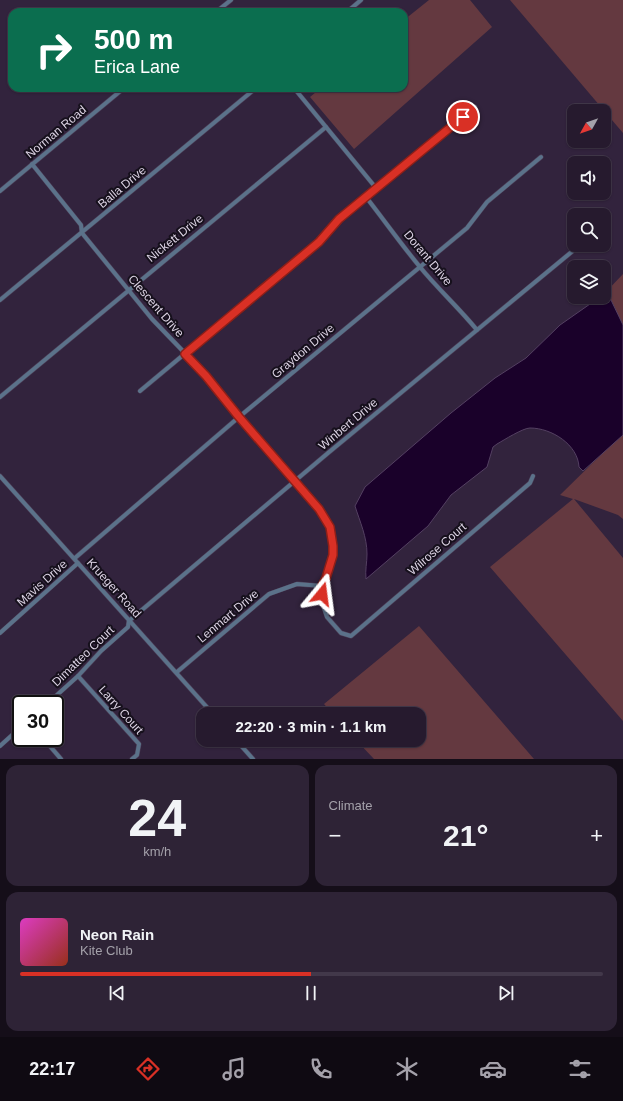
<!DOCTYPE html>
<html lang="en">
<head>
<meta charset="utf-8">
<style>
  body { margin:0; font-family:Helvetica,sans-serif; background:#2e2336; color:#f1f3f6; height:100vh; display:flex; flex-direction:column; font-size:15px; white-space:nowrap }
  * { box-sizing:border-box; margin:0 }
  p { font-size:13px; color:#a4a1aa }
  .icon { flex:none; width:22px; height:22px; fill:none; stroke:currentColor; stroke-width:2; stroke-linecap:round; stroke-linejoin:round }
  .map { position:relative; height:759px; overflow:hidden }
  .side { display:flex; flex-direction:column; gap:6px; padding:6px; background:#150e19; flex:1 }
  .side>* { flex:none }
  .guide { position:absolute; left:8px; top:8px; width:400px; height:84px; border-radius:12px; box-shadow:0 1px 3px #0004,0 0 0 1px #42384a; background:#0b6e4f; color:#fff; overflow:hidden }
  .needle { width:26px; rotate:230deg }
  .controls { position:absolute; left:567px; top:104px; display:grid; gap:8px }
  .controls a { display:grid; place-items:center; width:44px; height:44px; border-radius:8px; background:#261a2e; box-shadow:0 1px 3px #0004,0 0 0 1px #42384a; font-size:20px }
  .speed { position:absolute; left:12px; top:695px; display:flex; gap:8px; font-size:20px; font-weight:700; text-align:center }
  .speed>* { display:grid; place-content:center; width:52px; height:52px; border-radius:50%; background:#261a2e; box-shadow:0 1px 3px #0004,0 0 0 1px #42384a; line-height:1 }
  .speed .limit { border:2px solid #111; border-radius:6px; background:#fff; color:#111 }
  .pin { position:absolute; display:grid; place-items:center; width:34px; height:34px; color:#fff; margin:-17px; border:2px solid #fff; border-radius:50%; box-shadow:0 1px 4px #0007 }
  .me { position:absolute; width:44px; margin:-22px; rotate:16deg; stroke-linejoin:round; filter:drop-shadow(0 0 3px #0008) }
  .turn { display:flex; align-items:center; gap:14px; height:84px; padding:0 20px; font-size:18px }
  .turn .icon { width:52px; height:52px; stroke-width:2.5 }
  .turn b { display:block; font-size:28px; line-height:34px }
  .big { font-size:30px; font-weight:600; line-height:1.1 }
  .side .tile { flex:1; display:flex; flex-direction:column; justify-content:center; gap:6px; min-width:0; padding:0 14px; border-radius:12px; background:#2e2336 }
  .side .dial { align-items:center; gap:0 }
  .dial b { font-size:52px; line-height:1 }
  .song { display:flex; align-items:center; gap:12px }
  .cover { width:48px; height:48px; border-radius:6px; background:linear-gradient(135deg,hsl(310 70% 55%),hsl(10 70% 35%)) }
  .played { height:4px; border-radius:2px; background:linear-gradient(90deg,#d93025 50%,#42384a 50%) }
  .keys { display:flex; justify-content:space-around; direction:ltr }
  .heat { display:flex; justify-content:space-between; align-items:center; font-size:22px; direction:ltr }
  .side .tiles { flex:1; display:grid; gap:6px; grid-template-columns:1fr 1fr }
  .tile:last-child { grid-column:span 2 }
  .trip { position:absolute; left:196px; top:707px; width:230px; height:40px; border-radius:12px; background:#261a2e; box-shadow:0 1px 3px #0004,0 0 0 1px #42384a; font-weight:600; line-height:40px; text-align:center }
  .tabs { display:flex; height:64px; justify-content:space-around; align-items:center; background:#0f0a12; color:#a4a1aa }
  .tabs .icon { width:28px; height:28px }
  .tabs .on { color:#d93025 }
  .tabs b { font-size:18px; color:#f1f3f6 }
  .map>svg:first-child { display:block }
</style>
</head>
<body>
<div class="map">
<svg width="623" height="759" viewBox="0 0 623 759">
  <rect width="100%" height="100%" fill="#32233d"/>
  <g fill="#643940">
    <polygon points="429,0 470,0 492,27 354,149 310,97 321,88 404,88 404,20"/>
    <polygon points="510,0 623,0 623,133"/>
    <polygon points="623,274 623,325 611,300 600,297 604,297 604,294"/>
    <polygon points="623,435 623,519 618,515 574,499 623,558 623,721 490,567 573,499 560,495 611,445"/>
    <polygon points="419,626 534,759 374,759 356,740 419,740 419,714 333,714 324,704"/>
  </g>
  <path fill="#1a012a" stroke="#544062" d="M 600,297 L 611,300 L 623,325 L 623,435 L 583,471 L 579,467 C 578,445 552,428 530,428 C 523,428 504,440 497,444 L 493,447 L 487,467 L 451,495 L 428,526 L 366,579 C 365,570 367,563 367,554 C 367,537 360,522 355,506 L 365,487 L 451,413 L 495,378 L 526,358 L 560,325 Z"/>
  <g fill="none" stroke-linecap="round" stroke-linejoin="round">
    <g stroke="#4d3f58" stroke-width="5">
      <g id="minor">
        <polyline points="216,12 231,0"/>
        <polyline points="347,12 361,0"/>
        <polyline points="294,88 376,188"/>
        <polyline points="32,164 81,225 82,233 152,319 206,375 239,417 319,509 329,527 333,546 333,555 327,578 322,586 322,602 327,617 341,633 351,636 530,483 533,476"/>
        <polyline points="0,191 124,88"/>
        <path d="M 366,197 C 384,220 401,244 420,267 C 438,289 459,308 477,330"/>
        <polyline points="604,225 607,222"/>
        <polyline points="0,300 256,88"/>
        <polyline points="140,391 319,242 339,219 475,107"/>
        <polyline points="0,397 326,127"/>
        <polyline points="0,476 213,714"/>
        <polyline points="75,558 239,417 467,228 487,202 541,157"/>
        <polyline points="130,620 328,453 580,245"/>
        <polyline points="0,633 78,563"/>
        <polyline points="177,672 269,594 297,584 322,586"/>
        <polyline points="78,676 139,744 137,755 132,759"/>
        <polyline points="47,704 78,676 101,651 128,627 129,620"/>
        <polyline points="43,738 61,759"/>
        <polyline points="236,740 253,759"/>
        <polyline points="0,746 21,727"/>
      </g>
    </g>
    <use href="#minor" stroke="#5b728a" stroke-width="4"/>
  </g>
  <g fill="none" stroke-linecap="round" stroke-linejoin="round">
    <g stroke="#8d1f18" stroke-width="10">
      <polyline id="route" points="322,594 322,586 326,578 333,555 333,546 330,527 319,509 239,417 206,376 185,354 319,242 339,219 463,117"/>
    </g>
    <use href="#route" stroke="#d93025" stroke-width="7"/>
  </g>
  <g text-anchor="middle" stroke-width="4" stroke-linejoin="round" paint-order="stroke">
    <g font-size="12" fill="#dcd3e4" stroke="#16101c">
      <text transform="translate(56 132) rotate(-40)" y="4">Norman Road</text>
      <text transform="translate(122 187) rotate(-40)" y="4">Balla Drive</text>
      <text transform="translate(175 238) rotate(-39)" y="4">Nickett Drive</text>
      <text transform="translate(428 258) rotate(50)" y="4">Dorant Drive</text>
      <text transform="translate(156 306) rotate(49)" y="4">Clescent Drive</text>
      <text transform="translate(303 351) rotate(-40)" y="4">Graydon Drive</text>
      <text transform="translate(348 424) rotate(-40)" y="4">Winbert Drive</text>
      <text transform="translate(437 549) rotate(-41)" y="4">Wilrose Court</text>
      <text transform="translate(42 583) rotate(-42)" y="4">Mavis Drive</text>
      <text transform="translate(114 588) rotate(48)" y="4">Krueger Road</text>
      <text transform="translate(228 616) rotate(-40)" y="4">Lenmart Drive</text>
      <text transform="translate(83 656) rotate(-44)" y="4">Dimatteo Court</text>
      <text transform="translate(121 710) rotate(48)" y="4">Larry Court</text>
    </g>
  </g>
</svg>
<div class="controls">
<a><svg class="needle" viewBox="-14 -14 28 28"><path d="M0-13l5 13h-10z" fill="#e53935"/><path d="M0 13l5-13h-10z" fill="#a4a1aa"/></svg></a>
<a><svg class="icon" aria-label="sound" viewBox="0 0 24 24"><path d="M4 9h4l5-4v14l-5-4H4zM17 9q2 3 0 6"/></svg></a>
<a><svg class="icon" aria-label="search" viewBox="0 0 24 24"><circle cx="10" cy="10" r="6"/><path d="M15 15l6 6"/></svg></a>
<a><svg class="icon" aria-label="layers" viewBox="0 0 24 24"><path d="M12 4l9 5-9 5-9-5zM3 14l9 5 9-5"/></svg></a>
</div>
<div class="speed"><div class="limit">30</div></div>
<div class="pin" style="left:463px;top:117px;background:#d93025"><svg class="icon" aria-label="arrive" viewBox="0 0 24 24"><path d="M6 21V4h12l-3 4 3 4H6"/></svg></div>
<svg class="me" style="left:322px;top:594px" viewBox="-20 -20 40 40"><path d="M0-17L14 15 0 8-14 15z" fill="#d93025" stroke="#fff" stroke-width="4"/></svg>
<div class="trip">22:20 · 3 min · 1.1 km</div>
<div class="guide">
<div class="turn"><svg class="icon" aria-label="right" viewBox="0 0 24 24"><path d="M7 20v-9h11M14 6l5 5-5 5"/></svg><div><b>500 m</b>Erica Lane</div></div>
</div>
</div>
<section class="side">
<div class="tiles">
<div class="tile dial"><b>24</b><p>km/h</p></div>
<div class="tile"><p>Climate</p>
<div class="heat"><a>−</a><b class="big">21°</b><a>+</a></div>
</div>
<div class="tile">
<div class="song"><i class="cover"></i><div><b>Neon Rain</b><p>Kite Club</p></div></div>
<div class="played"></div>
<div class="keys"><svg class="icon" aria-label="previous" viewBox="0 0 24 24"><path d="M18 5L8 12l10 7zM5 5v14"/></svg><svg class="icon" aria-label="pause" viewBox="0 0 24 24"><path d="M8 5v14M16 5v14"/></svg><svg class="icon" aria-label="next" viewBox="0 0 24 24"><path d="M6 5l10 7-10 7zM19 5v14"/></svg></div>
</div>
</div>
</section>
<nav class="tabs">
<b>22:17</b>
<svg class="icon on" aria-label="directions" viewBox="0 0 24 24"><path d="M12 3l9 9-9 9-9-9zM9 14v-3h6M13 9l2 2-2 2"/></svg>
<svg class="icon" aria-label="music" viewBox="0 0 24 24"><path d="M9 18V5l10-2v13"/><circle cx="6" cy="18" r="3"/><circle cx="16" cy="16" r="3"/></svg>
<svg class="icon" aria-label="phone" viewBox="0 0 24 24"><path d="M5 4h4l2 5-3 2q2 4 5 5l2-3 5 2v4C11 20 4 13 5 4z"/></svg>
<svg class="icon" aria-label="climate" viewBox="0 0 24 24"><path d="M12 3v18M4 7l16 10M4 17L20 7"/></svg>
<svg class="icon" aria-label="car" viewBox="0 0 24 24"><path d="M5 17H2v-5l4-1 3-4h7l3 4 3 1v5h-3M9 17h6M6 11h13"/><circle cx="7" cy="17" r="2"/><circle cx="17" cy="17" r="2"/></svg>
<svg class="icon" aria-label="filters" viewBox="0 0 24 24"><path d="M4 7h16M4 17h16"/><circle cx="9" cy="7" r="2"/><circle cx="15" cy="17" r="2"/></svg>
</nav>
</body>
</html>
